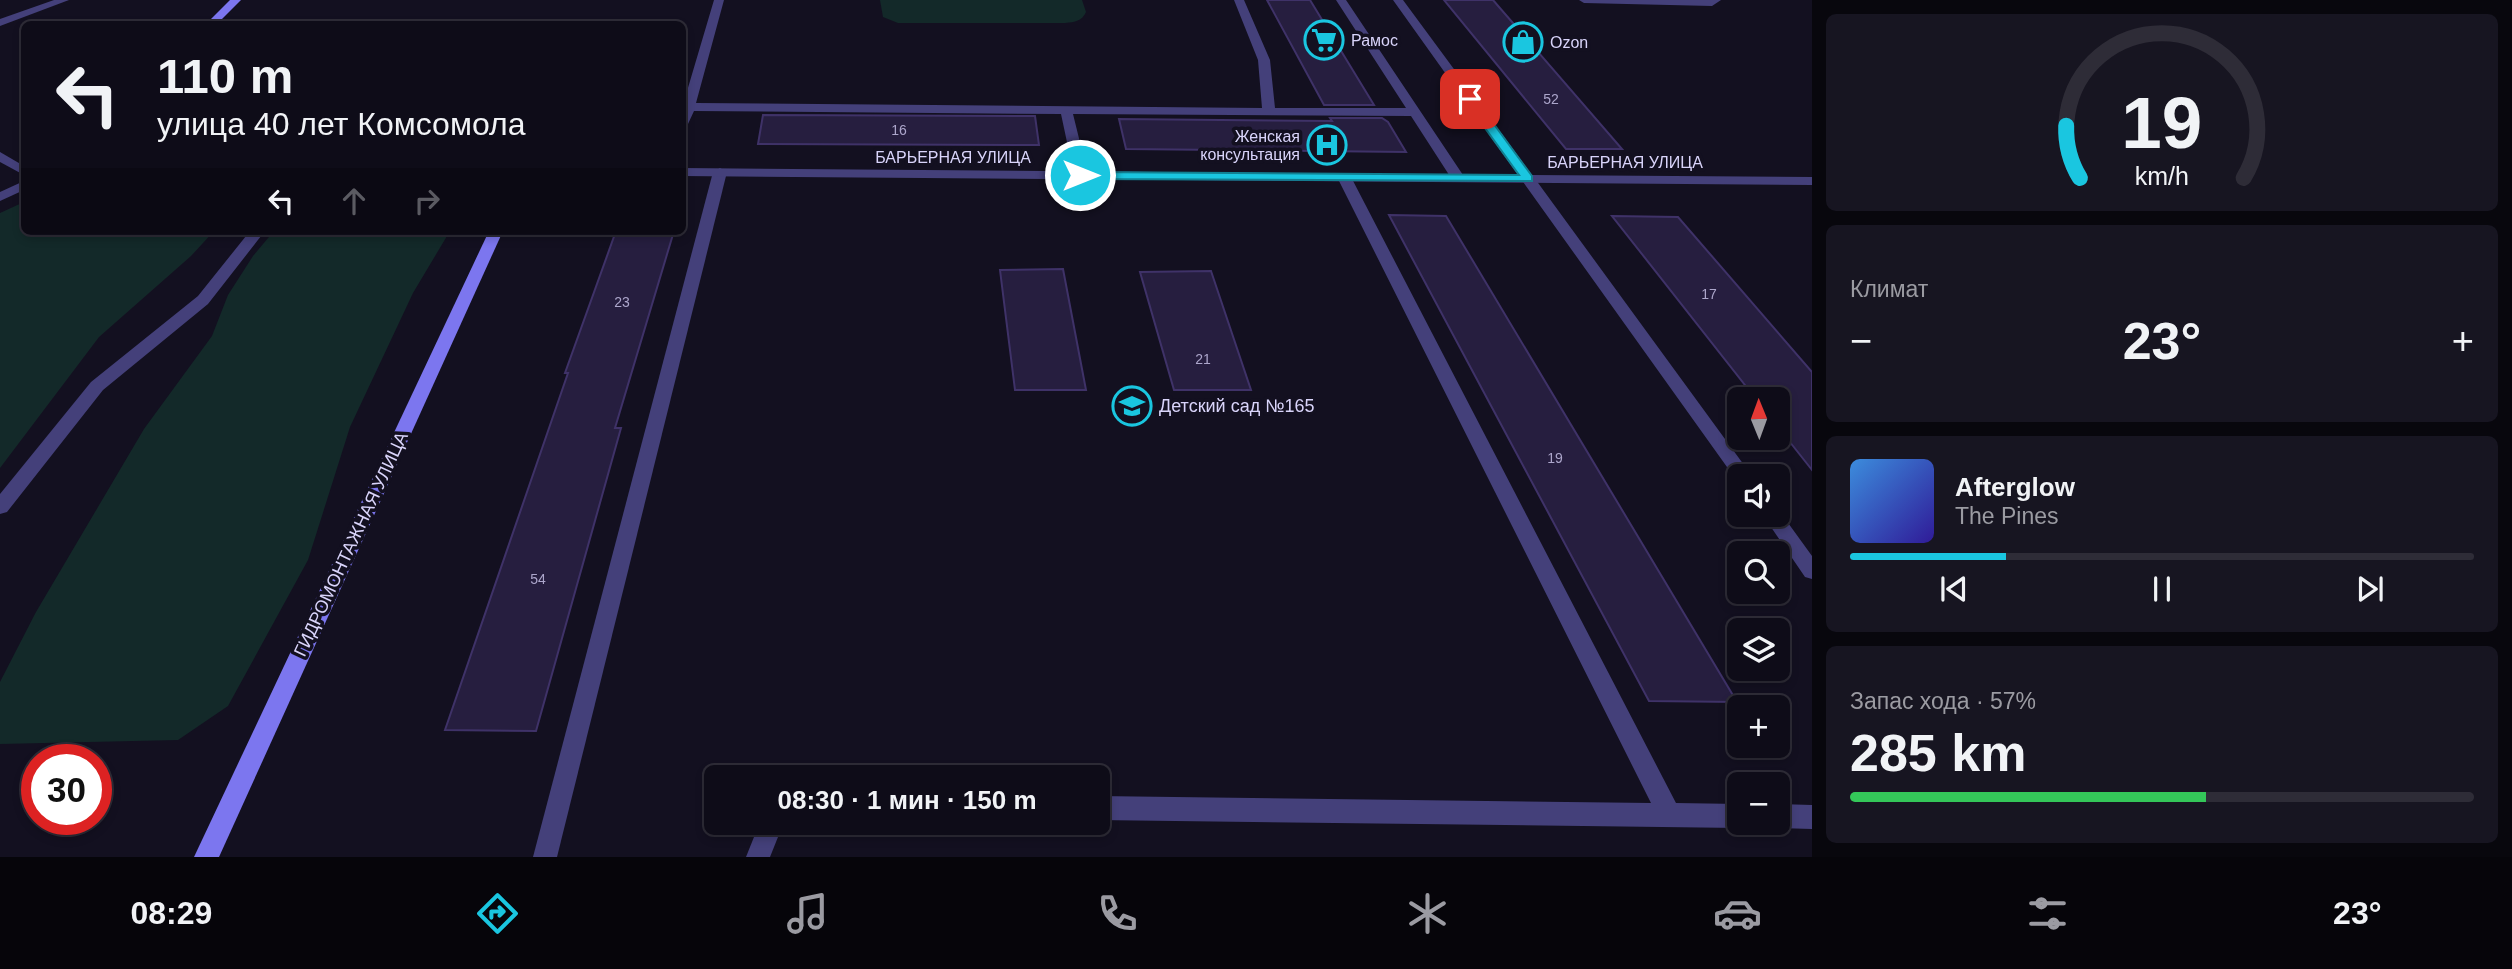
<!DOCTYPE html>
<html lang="ru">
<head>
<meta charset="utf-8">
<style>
  body { margin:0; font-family:Arial,sans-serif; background:#171521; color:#f1f3f6; height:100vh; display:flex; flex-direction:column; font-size:26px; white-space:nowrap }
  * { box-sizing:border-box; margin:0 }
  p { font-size:23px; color:#9b9ba2 }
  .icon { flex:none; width:38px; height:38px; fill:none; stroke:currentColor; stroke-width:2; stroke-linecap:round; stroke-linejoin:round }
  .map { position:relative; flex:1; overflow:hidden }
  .sheet { display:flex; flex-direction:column; gap:14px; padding:14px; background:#08070d; width:700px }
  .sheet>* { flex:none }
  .hud { position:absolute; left:21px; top:21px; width:665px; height:214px; border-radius:10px; box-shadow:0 4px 10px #0003,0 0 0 2px #2e2c37; background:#0e0c18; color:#f1f3f6; overflow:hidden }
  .needle { width:46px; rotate:359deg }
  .fabs { position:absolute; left:1727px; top:387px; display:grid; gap:14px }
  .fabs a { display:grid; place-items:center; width:63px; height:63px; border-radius:10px; background:#0e0c18; box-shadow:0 4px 10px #0003,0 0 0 2px #2e2c37; font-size:35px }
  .speed { position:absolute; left:21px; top:744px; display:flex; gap:14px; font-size:35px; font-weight:700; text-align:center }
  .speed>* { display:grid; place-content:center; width:91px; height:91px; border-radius:50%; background:#0e0c18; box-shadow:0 4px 10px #0003,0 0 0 2px #2e2c37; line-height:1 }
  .speed .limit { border:10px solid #d22; background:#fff; color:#111 }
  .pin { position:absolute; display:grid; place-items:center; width:60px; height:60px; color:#fff; margin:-30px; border-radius:14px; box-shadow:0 4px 10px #0006 }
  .me { position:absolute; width:77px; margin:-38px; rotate:90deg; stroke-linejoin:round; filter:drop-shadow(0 0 5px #0008) }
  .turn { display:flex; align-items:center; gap:24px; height:147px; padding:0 21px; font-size:32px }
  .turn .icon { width:91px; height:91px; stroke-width:2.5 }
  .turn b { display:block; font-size:49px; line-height:60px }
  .lanes { display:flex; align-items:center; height:66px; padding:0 21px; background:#0003; justify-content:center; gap:35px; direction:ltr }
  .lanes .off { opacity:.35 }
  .big { font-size:52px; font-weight:600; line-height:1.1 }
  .sheet .widget { flex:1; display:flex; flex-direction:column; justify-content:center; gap:10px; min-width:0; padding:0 24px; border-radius:10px; background:#171521 }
  .sheet .dial { align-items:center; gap:0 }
  .dial svg { height:182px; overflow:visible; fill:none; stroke:#2e2c37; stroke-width:7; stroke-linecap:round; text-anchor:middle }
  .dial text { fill:#f1f3f6; stroke:none }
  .song { display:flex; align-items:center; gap:21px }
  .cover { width:84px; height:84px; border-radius:10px; background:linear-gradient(135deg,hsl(210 70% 55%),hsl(250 70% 35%)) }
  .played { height:7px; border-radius:4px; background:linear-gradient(90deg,#1ac6e0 25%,#2e2c37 25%) }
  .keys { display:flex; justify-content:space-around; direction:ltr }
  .heat { display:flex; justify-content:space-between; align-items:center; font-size:38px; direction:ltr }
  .charge { height:10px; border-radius:5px; background:linear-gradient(90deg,#34c759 57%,#2e2c37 0) }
  .trip { position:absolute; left:704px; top:765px; width:406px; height:70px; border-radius:10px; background:#0e0c18; box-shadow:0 4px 10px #0003,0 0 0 2px #2e2c37; font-weight:600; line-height:70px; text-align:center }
  .tabs { display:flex; height:112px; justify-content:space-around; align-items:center; background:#06050a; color:#9b9ba2 }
  .tabs .icon { width:49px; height:49px }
  .tabs .selected { color:#1ac6e0 }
  .tabs b { font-size:32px; color:#f1f3f6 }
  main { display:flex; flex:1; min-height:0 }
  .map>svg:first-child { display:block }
</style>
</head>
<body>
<main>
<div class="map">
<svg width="1812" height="857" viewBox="0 0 1812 857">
  <rect width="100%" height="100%" fill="#131020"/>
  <g fill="#132929">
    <path d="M 880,0 L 1082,0 L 1086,12 C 1082,21 1075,22 1065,23 L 898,23 L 883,17 Z"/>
    <polygon points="24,202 24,231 214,231 191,256 99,337 0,468 0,213"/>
    <polygon points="274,231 450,231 413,293 350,427 308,560 228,706 178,740 0,744 0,682 36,612 144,429 212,336 228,295 253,256"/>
  </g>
  <g fill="#261e3f" stroke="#3f3268" stroke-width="2">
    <polygon points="1267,0 1310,0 1374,105 1324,105"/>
    <polygon points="1444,0 1493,0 1622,149 1566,149"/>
    <polygon points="763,115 1035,116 1039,145 758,144"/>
    <polygon points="1330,118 1382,118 1388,122 1406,152 1126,149 1119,119 1332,121"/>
    <polygon points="1389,215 1446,216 1737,702 1649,701"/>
    <polygon points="1612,216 1678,217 1812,372 1812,470 1778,427 1778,399 1756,399"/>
    <polygon points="616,231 674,231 615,428 621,428 536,731 445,730 568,373 565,373"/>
    <polygon points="1063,269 1086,390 1015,390 1000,270"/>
    <polygon points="1211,271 1251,390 1174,390 1140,272"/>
  </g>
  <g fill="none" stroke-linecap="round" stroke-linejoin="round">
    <g fill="#44407a" fill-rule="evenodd">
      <polygon points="54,0 69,0 0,26 0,19"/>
      <polygon points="714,0 724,0 696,103 1262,108 1258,60 1234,0 1244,0 1270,60 1275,108 1406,108 1336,0 1346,0 1465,178 1463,181 1453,181 1411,116 1073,114 1088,175 1081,179 1074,175 1061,114 694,111 688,124 682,128 682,108"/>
      <polygon points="1579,0 1721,0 1712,6 1584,3"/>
      <polygon points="0,152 24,166 24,175 0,162"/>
      <polygon points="720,168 727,172 557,857 533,857 713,172"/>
      <polygon points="1344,173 1351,177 1676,803 1740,804 1740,822 1748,824 1740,828 1097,820 1097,796 1651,803 1337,177"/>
      <polygon points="1528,175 1533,176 1752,476 1740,476 1740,482 1737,481 1521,179"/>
      <polygon points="250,231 265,231 208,304 103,390 7,512 0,514 0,494 91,382 198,296"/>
      <polygon points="1778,509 1812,556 1812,579 1805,577 1762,514 1778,514"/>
      <polygon points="1778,804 1812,805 1812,829 1778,828 1770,824 1778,822"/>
      <polygon points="760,822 784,822 770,857 746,857"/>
    </g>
    <polygon fill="#44407a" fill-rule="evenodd" points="1393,0 1403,0 1532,175 1812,177 1812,185 682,176 682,168 1518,175"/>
    <polygon fill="#44407a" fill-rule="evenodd" points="24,181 24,190 0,201 0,192"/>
    <g fill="#7c76ef" fill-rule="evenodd">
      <polygon points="230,0 241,0 217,24 206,24"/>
      <polygon points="489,231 503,231 219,857 194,857"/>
    </g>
  </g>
  <polygon fill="#1ac6e0" stroke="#118192" stroke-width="2" points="1466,97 1474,97 1532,176 1532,181 1080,179 1074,175 1080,172 1519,175 1464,99"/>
  <defs>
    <g id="supermarket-ring" transform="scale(2.0125)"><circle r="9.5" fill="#131020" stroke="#1ac6e0" stroke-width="1.5"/><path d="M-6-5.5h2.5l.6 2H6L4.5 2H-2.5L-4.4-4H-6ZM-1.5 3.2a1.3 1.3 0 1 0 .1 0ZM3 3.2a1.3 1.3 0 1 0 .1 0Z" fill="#1ac6e0"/></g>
    <g id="shop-ring" transform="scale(2.0125)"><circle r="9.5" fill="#131020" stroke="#1ac6e0" stroke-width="1.5"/><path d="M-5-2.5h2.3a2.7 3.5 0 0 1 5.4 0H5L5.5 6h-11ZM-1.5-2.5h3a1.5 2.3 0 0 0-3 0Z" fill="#1ac6e0"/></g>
    <g id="hospital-ring" transform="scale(2.0125)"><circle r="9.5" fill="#131020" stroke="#1ac6e0" stroke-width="1.5"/><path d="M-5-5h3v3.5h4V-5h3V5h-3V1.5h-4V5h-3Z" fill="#1ac6e0"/></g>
    <g id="school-ring" transform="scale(2.0125)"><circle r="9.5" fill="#131020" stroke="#1ac6e0" stroke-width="1.5"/><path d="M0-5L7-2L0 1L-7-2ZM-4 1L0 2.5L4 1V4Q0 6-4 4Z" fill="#1ac6e0"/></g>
  </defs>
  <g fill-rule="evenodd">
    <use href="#supermarket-ring" x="1324" y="40"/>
    <use href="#shop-ring" x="1523" y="42"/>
    <use href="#hospital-ring" x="1327" y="145"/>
    <use href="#school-ring" x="1132" y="406"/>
  </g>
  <g text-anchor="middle" stroke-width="7" stroke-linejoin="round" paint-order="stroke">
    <g font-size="14" fill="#aca6cb">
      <text x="1551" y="104">52</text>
      <text x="899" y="135">16</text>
      <text x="1709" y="299">17</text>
      <text x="622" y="307">23</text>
      <text x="1203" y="364">21</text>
      <text x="1555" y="463">19</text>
      <text x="538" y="584">54</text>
    </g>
    <g font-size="16" fill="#d9d4fa" stroke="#131020" text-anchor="start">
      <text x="1351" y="46">Рамос</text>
      <text x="1550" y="48">Ozon</text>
      <text x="1300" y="142" text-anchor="end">Женская<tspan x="1300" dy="18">консультация</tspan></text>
    </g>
    <g font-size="16" fill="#d9d4fa" stroke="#131020">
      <text x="953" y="163">БАРЬЕРНАЯ УЛИЦА</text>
      <text x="1625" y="168">БАРЬЕРНАЯ УЛИЦА</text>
    </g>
    <g font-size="18" fill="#d9d4fa" stroke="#131020" text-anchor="start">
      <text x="1159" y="412">Детский сад №165</text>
    </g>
    <g font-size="18" fill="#d9d4fa" stroke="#131020">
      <text transform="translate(351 544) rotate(-65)" y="6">ГИДРОМОНТАЖНАЯ УЛИЦА</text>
    </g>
  </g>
</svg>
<div class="fabs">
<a><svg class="needle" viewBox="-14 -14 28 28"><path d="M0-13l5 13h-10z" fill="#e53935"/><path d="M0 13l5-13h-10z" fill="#9b9ba2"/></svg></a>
<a><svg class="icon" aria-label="sound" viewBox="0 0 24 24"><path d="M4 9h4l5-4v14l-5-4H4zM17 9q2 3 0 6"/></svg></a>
<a><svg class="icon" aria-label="search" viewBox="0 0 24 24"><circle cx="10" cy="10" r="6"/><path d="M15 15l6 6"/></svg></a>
<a><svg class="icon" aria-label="layers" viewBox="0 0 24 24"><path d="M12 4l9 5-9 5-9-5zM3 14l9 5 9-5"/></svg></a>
<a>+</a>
<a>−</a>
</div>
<div class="speed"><div class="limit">30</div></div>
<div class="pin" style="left:1470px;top:99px;background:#d93025"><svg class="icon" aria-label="arrive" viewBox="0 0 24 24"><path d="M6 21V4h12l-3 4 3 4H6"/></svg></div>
<svg class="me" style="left:1080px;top:175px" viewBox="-20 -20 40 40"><circle r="17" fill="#1ac6e0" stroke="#fff" stroke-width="3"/><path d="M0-11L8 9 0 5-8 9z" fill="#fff"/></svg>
<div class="trip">08:30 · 1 мин · 150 m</div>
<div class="hud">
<div class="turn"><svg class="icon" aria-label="left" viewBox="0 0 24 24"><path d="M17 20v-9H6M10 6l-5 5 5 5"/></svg><div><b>110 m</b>улица 40 лет Комсомола</div></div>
<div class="lanes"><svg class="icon" aria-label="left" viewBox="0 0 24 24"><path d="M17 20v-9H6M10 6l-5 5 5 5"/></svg><svg class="icon off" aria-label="ahead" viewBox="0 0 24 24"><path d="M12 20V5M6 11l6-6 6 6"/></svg><svg class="icon off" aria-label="right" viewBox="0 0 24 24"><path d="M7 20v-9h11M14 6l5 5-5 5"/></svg></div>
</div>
</div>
<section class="sheet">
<div class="widget dial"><svg viewBox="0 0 100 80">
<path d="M14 69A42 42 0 1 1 86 69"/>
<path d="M14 69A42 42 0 0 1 8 46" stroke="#1ac6e0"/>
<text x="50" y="56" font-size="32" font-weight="700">19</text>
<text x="50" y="72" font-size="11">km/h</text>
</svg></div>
<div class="widget"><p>Климат</p>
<div class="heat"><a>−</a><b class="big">23°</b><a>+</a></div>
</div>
<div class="widget">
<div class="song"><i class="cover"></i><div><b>Afterglow</b><p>The Pines</p></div></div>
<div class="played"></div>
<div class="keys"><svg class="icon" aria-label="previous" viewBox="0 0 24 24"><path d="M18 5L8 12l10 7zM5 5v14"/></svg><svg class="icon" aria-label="pause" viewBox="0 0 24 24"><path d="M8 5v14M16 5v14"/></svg><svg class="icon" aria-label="next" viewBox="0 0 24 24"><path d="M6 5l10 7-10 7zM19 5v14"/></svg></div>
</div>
<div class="widget"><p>Запас хода · 57%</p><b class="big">285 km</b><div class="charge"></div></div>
</section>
</main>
<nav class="tabs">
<b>08:29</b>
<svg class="icon selected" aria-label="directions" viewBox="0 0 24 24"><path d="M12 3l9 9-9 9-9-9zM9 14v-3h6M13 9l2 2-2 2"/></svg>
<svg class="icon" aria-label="music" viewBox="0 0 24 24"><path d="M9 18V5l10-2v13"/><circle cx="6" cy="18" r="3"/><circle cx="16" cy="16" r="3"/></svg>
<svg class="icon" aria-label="phone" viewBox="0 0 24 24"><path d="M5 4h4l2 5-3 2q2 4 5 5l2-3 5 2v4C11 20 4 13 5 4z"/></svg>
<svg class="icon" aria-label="climate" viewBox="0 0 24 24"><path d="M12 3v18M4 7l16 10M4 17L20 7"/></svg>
<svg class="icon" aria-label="car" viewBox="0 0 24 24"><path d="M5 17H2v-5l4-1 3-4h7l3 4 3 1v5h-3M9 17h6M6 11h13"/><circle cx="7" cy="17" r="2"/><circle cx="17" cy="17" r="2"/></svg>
<svg class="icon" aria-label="filters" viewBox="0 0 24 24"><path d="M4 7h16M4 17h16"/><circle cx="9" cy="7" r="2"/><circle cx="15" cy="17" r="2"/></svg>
<b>23°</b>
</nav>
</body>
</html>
